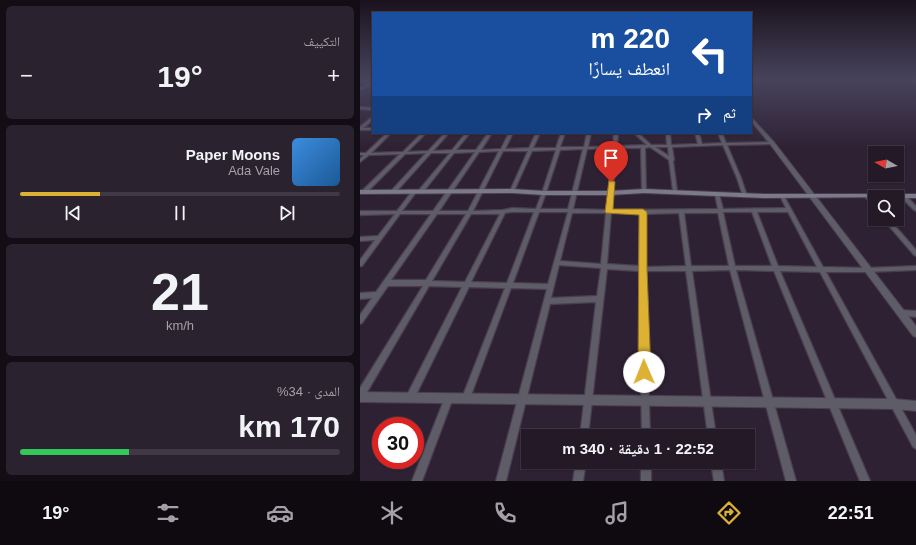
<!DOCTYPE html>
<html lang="ar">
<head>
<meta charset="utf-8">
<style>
  body { margin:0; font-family:Helvetica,"Noto Naskh Arabic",sans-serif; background:#2b222f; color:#f1f3f6; direction:rtl; height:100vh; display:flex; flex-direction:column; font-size:15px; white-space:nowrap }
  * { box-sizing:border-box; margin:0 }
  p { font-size:13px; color:#a3a0a7 }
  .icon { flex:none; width:22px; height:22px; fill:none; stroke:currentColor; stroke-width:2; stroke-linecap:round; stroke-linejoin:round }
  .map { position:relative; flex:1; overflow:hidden; direction:ltr }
  .details { display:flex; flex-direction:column; gap:6px; padding:6px; background:#130e15; width:360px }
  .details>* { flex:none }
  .banner { position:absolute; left:12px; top:12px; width:380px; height:122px; border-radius:0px; box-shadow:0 1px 3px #0004,0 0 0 1px #403844; direction:rtl; background:#1a4fa0; color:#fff; overflow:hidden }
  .needle { width:26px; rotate:279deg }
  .controls { position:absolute; left:508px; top:146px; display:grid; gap:8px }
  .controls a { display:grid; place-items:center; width:36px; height:36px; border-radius:0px; background:#231927; box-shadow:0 1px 3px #0004,0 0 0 1px #403844; font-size:20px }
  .speed { position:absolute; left:12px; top:417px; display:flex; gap:8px; font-size:20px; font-weight:700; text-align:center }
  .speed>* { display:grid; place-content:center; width:52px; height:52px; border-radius:50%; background:#231927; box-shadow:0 1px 3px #0004,0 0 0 1px #403844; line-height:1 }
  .speed .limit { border:6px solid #d22; background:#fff; color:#111 }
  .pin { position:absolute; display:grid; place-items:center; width:34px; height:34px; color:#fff; margin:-41px -17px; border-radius:50% 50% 50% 0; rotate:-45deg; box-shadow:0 0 4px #0007 }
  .pin .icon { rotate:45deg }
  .me { position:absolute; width:44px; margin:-22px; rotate:359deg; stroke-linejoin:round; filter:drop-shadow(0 0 3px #0008) }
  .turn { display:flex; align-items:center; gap:14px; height:84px; padding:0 16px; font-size:18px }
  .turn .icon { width:52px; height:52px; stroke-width:2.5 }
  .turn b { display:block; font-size:28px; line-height:34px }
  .then { display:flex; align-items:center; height:38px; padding:0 16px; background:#0003; gap:8px; font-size:15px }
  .big { font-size:30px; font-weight:700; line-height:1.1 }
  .details .tile { flex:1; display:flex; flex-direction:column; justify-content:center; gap:6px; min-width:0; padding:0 14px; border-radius:6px; background:#2b222f }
  .details .dial { align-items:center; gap:0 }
  .dial b { font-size:52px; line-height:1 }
  .song { display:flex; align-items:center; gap:12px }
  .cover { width:48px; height:48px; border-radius:6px; background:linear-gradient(135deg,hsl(210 70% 55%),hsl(210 70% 35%)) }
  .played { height:4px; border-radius:2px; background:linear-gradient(90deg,#ddb133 25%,#403844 25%) }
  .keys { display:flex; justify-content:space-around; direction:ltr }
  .heat { display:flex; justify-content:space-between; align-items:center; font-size:22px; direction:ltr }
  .charge { height:6px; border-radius:3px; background:linear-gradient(90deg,#34c759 34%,#403844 0) }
  .trip { position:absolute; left:161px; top:429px; width:234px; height:40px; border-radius:0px; background:#231927; box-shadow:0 1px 3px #0004,0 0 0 1px #403844; font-weight:700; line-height:40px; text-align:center; direction:rtl }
  .menu { display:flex; height:64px; justify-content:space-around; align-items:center; background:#0e0a10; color:#a3a0a7 }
  .menu .icon { width:28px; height:28px }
  .menu .selected { color:#ddb133 }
  .menu b { font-size:18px; color:#f1f3f6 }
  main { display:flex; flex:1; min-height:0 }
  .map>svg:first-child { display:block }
</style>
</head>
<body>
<main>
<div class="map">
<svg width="556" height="481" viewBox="0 0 556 481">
  <rect width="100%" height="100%" fill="#2f2134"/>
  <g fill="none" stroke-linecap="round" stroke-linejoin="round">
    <polyline stroke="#25478b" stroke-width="1" points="0,95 13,90"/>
    <g stroke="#4a3d4f" stroke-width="2.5">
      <g id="minor">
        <rect x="0" y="80" width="13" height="2"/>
        <polygon points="13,82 13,84 0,90 0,88"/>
        <polygon points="0,107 13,108 13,110 0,109"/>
        <polygon points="12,117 13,117 13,120 3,128 13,128 13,130 0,130 0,127"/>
        <path d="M 27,133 L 31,133 L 11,153 L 43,152 L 62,133 L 66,133 L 47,152 L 68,151 L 85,133 L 89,133 L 73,151 L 92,150 L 106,133 L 110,133 L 96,150 L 116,150 L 128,133 L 132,133 L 121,150 L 141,149 L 149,133 L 153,133 L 145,149 L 169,148 L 176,133 L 180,133 L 173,148 L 196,148 L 201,133 L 205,133 L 200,147 L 224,147 L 227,133 L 231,133 L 228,147 L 253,146 L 254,133 L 258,133 L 257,146 L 287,145 L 274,133 L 278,133 L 291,145 L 307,145 L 306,133 L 310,133 L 311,145 L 338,144 L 335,133 L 339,133 L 342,144 L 362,143 L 358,133 L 362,133 L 366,143 L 413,142 L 413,144 L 412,144 L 367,145 L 381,178 L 387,196 L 385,197 L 383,196 L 377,178 L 363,145 L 312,147 L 314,160 L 313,161 L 317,191 L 315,192 L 313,191 L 309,160 L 290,147 L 285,148 L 286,191 L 284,192 L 282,191 L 281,148 L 257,148 L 251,210 L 358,209 L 355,194 L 357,193 L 359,194 L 363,209 L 426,208 L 420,196 L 422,195 L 424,196 L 463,267 L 507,268 L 556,266 L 556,270 L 507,272 L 466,272 L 556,435 L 556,449 L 553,447 L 460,272 L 420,271 L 510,481 L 500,481 L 414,271 L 376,270 L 436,481 L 426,481 L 370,270 L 332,271 L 356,436 L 348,436 L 326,271 L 285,271 L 290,436 L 282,436 L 279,271 L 247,269 L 228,436 L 220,436 L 236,302 L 190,304 L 146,481 L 136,481 L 187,289 L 151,288 L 110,398 L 109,401 L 106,402 L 103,401 L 102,398 L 145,288 L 109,287 L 53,401 L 50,402 L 47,401 L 46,398 L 47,395 L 102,287 L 69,286 L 3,399 L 0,400 L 0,388 L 63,286 L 28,286 L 2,323 L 0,324 L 0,315 L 12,298 L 0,299 L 0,293 L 16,292 L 71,214 L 40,214 L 2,266 L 0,266 L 0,260 L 15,240 L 0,241 L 0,237 L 18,236 L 35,214 L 0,215 L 0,211 L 37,211 L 53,190 L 55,190 L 57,191 L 42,211 L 73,211 L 115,152 L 94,153 L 63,192 L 59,192 L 59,190 L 90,153 L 71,153 L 35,193 L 31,193 L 31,191 L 66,153 L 45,154 L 6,193 L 2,193 L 2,191 L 40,154 L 9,155 L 0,162 L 0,159 L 4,155 L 0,155 L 0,153 L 6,153 ZM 295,147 L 308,147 L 309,156 ZM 253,148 L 247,210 L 213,209 L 227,149 ZM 223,149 L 208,209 L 180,209 L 186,193 L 200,150 ZM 196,150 L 182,193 L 176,209 L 152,208 L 143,210 L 113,211 L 143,151 L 168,151 L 150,191 L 152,192 L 154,191 L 172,151 ZM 139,151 L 108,211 L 79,211 L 119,152 ZM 152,212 L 174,212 L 147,283 L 111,282 L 145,213 ZM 179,212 L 208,212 L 188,284 L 153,283 ZM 363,212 L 392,212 L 412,266 L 375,266 ZM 397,212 L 428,212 L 457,267 L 418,266 ZM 212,213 L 246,213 L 241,264 L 200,261 ZM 251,213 L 280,214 L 279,266 L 247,264 ZM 319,213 L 326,266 L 285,267 L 285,214 ZM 324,213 L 358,213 L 369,266 L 331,266 ZM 77,214 L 106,214 L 66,280 L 31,280 ZM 111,214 L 140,214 L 105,282 L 72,281 ZM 199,265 L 241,268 L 237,296 L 191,298 Z"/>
        <polygon points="505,195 509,195 515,202 515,207 513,206 505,197"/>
        <polygon points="541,195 545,195 556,206 556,211 554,210 541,197"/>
        <polygon points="523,219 529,219 556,250 556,256 554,255"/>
        <polygon points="541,310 556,311 556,317 539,315 538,313 539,311"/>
        <polygon points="89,394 92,395 93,398 62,481 52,481 86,395"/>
        <polygon points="216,462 226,462 223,481 213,481"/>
        <rect x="281" y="462" width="10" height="19"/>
        <polygon points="351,462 361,462 364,481 354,481"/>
      </g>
    </g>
    <g stroke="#4a3d4f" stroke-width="2">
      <g id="tertiary">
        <polygon points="391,117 414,142 556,326 556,337 553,336 410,144 391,121"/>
        <polygon points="0,392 535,399 556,401 556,411 535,409 0,402"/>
      </g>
    </g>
    <g stroke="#4a3d4f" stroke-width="2">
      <g id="secondary">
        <polygon points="391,80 404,80 391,82"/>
        <polygon points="552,80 556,80 556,82"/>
        <polygon points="152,189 184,191 250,191 284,189 404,194 556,194 556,198 537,198 537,197 404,198 284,193 250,195 184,195 152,193 0,194 0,190"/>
      </g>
    </g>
    <use href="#minor" fill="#5d5c67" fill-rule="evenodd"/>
    <use href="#tertiary" fill="#5d5c67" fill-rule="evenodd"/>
    <use href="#secondary" fill="#7b7a8b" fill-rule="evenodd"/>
  </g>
  <linearGradient id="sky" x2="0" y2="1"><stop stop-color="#1a121d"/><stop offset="0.54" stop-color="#47435c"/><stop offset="1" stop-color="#47435c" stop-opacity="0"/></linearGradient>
  <rect width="556" height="147" fill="url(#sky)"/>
  <polygon fill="#ddb133" stroke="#907321" points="249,180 251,180 255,182 253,209 283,209 287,212 287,269 291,372 289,377 284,378 280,377 278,372 279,215 246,213 245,212"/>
</svg>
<div class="controls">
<a><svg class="needle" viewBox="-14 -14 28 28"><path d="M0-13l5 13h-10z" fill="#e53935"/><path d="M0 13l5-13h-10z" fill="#a3a0a7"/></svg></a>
<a><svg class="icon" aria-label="search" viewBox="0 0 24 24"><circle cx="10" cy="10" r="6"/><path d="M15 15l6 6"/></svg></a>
</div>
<div class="speed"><div class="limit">30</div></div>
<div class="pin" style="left:251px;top:182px;background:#d93025"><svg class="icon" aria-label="arrive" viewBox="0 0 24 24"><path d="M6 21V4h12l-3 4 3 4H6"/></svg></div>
<svg class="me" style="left:284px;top:372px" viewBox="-20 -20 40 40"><circle r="19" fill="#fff"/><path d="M0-13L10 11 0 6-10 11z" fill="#ddb133"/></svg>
<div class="trip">22:52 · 1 دقيقة · 340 m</div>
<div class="banner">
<div class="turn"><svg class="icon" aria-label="left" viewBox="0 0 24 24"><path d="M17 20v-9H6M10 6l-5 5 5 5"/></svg><div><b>220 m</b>انعطف يسارًا</div></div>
<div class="then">ثم<svg class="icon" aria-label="right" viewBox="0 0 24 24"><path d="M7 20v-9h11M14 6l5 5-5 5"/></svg></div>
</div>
</div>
<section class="details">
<div class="tile"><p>التكييف</p>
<div class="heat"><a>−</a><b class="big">19°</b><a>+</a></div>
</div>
<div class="tile">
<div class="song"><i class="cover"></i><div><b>Paper Moons</b><p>Ada Vale</p></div></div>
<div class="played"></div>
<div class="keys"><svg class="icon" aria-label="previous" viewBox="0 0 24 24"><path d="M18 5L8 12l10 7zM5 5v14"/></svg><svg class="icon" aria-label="pause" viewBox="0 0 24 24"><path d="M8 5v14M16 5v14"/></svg><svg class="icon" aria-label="next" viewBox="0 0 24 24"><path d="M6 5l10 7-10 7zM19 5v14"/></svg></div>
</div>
<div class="tile dial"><b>21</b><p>km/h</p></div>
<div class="tile"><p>المدى · 34%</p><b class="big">170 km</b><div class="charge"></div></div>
</section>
</main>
<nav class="menu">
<b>22:51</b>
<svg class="icon selected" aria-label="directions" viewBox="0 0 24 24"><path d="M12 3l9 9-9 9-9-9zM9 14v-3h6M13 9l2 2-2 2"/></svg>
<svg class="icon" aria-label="music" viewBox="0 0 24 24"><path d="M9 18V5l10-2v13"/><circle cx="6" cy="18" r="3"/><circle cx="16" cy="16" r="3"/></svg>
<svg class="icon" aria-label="phone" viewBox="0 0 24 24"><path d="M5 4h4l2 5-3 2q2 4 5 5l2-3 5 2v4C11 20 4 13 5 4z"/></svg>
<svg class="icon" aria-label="climate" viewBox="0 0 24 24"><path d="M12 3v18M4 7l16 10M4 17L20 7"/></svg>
<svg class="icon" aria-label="car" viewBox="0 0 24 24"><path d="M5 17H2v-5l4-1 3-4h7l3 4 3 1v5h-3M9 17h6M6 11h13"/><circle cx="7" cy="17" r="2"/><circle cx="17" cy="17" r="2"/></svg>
<svg class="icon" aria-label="filters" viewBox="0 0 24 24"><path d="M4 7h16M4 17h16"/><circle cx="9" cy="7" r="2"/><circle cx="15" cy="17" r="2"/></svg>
<b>19°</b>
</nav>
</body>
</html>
